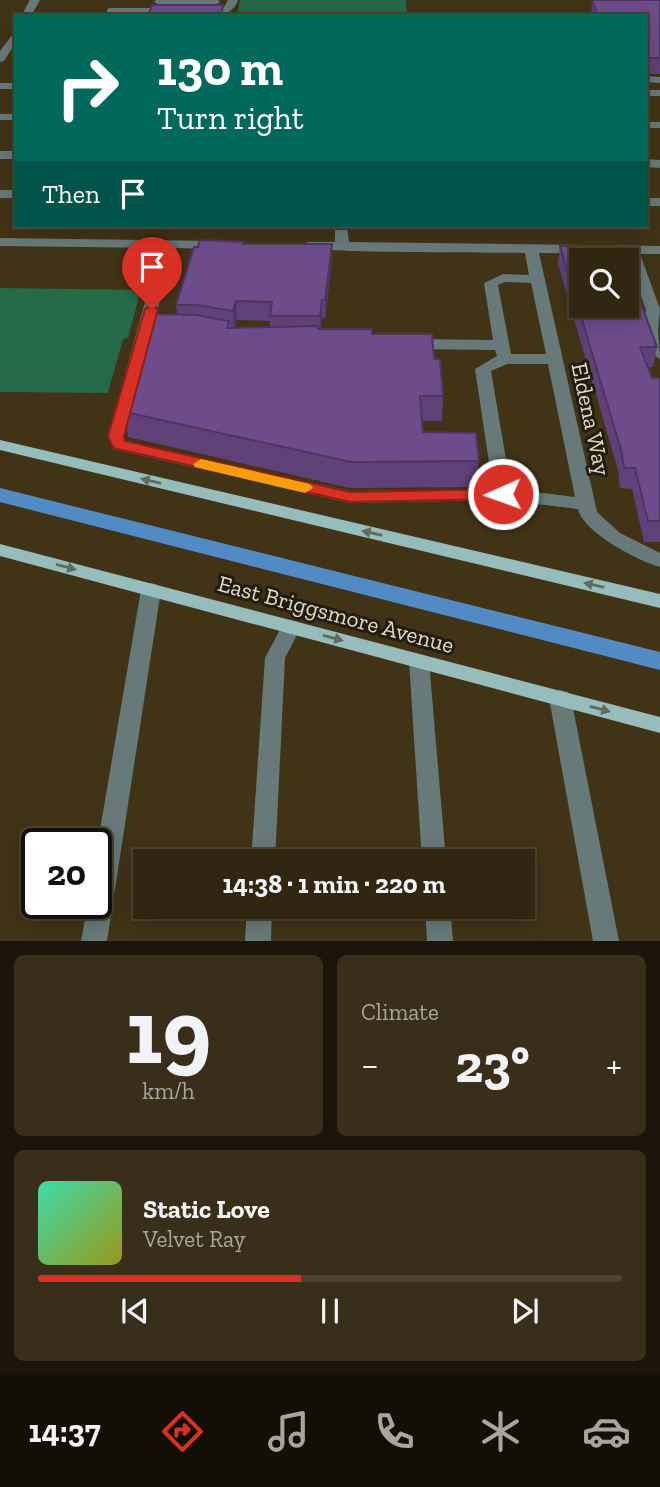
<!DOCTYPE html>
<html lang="en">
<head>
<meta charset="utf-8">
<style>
  body { margin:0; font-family:"Zilla Slab",serif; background:#392e19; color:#f1f3f6; height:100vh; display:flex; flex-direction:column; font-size:26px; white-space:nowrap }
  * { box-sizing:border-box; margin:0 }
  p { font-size:23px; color:#a8a59f }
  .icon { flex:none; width:38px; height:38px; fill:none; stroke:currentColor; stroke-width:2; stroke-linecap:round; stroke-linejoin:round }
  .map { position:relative; height:941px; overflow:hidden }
  .sheet { display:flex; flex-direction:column; gap:14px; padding:14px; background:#1b1509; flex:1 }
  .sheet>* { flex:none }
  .top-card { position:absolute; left:14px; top:14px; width:634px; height:214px; border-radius:0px; box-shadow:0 4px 18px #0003,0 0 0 2px #4c4330; background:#00695c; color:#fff; overflow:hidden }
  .tools { position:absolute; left:569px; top:248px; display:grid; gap:14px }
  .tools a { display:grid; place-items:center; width:70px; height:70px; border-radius:0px; background:#312610; box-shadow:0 4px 18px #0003,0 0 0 2px #4c4330; font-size:35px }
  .speed { position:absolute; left:21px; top:828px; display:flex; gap:14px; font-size:35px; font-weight:700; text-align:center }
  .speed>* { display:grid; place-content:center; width:91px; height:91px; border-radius:50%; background:#312610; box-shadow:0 4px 18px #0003,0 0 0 2px #4c4330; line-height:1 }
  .speed .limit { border:4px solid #111; border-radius:10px; background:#fff; color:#111 }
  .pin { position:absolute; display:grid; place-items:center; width:60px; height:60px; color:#fff; margin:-72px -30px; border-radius:50% 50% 50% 0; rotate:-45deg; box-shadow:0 0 7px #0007 }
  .pin .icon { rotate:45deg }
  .me { position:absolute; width:77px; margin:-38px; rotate:268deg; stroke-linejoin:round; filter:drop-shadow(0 0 5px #0008) }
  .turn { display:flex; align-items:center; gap:24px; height:147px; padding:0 28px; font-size:32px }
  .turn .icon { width:91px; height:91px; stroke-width:2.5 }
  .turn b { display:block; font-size:49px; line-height:60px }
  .then { display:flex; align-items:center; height:66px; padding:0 28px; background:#0003; gap:14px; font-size:26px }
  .big { font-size:52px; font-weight:700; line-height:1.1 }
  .sheet .tile { flex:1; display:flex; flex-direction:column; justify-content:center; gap:10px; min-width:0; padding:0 24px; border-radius:10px; background:#392e19 }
  .sheet .dial { align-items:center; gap:0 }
  .dial b { font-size:91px; line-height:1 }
  .song { display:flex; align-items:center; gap:21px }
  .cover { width:84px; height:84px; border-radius:10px; background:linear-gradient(135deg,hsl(160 70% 55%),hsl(60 70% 35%)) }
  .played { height:7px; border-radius:4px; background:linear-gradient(90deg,#d93025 45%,#4c4330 45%) }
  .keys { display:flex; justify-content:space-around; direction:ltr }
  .heat { display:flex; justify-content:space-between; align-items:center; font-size:38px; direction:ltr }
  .sheet .tiles { flex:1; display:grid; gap:14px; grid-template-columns:1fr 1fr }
  .tile:last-child { grid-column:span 2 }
  .trip { position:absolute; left:133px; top:849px; width:402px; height:70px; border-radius:0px; background:#312610; box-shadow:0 4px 18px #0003,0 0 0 2px #4c4330; font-weight:700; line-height:70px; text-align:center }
  .menu { display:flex; height:112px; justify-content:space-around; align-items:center; background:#140f06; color:#a8a59f }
  .menu .icon { width:49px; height:49px }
  .menu .on { color:#d93025 }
  .menu b { font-size:32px; color:#f1f3f6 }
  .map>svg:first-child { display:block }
</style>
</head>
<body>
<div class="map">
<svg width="660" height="941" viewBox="0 0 660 941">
  <rect width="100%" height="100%" fill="#413316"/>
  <g fill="#246948">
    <polygon points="240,0 406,0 407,16 237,16"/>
    <polygon points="0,288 141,290 128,338 123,339 108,393 0,392"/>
  </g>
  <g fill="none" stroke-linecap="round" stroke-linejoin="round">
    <polygon fill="#528ac3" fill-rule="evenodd" points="0,488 660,652 660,670 0,502"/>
    <g fill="#677a79" fill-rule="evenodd">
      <polygon points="30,0 40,0 31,16 21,16"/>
      <polygon points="156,0 218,0 220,2 215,5 159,5 154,2"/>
      <path d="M 228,0 L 238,0 C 233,17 210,20 196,12 L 201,9 L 223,9 Z"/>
      <polygon points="110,8 173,8 178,11 173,14 107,13 107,9"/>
      <polygon points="16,30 16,42 4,61 0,62 0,51"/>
      <polygon points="646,76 660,77 660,83 646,82"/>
      <rect x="0" y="83" width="16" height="6"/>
      <rect x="646" y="90" width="14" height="6"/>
      <rect x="0" y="114" width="16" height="6"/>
      <rect x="646" y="122" width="14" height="6"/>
      <rect x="0" y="151" width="16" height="8"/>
      <polygon points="646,159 660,160 660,168 646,167"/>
      <rect x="0" y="190" width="16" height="8"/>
      <rect x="646" y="198" width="14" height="8"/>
      <path d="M 335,226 L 347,226 L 349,242 L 660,246 L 660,254 L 640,254 L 660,309 L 658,330 L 660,359 L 652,354 L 642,330 L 646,310 L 626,254 L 539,253 L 597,512 L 620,533 L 660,553 L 660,567 C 638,561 583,532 578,509 L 503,500 L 350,503 L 113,449 L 108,436 L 160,248 L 0,246 L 0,238 L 220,241 L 227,245 L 220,249 L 174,248 L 124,436 L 126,442 L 350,491 L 493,489 L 475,369 L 497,356 L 495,350 L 411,349 L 403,344 L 411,339 L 493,340 L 484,283 L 503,274 L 529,275 L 525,253 C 497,252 310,254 301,246 L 308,242 L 335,242 ZM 505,282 L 531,283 L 546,354 L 511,354 L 498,285 ZM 507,364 L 548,364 L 575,497 L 511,489 L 491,371 Z"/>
      <polygon points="151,583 158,585 161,590 107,941 81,941 88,903 96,903 96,853 141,590 144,585"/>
      <polygon points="291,620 298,622 301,627 285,658 275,861 251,861 265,658 284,622"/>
      <polygon points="419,654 426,656 429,661 446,861 422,861 409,661 412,656"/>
      <polygon points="560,690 568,692 571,698 619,941 593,941 549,698 552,692"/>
      <polygon points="247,906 272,906 271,941 245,941"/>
      <polygon points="425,906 450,906 453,941 427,941"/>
    </g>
    <g fill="#96bdbb" fill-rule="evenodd">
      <polygon points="0,440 660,594 660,608 0,450"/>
      <polygon points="0,544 660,717 660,733 0,556"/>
    </g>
  </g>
  <g fill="#5f4178" fill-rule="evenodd">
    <polygon points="592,0 660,0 660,74 646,74 646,16 591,16"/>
    <path d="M 244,242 L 244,244 L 332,262 L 325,318 L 322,318 L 321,329 L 372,334 L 434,359 L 443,396 L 442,421 L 422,421 L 423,432 L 479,461 L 477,487 L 350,488 L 128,437 L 125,412 L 177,314 L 176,305 L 198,247 ZM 237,320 L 270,321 L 270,327 L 235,328 Z"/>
    <polygon points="560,246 635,301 657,347 653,367 647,367 652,378 660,378 660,542 644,542 632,489 620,488 618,470 558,264"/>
  </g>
  <g fill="#4d3561">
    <polygon points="332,244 332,262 325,318 325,300"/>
    <polygon points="322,300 322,318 320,335 320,316"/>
    <polygon points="236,301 237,320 234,330 233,311"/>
  </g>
  <g fill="#6e4c8b" stroke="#4d3561" stroke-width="2">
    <polygon points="592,0 660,0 660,58 646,58 646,16 598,16"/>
    <polygon points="152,5 223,5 221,16 148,16"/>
    <polygon points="200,240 244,242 243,244 332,244 325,300 322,300 320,316 270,316 272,302 236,301 233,311 197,305 176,305 194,247 198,247"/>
    <polygon points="560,246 615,246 620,261 581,261 581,306 626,306 626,279 635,301 640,301 657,347 640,347 652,378 660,378 660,521 648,521 635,468 624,468 621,450"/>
    <polygon points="151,314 196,315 229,321 227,328 318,326 318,329 372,329 372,334 432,334 434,359 440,359 443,396 420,396 423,432 476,433 479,461 351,462 125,412"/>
  </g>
  <defs><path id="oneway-solid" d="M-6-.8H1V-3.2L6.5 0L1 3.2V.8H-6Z" transform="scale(1.75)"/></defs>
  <g fill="#5c6c65">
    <use href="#oneway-solid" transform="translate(151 481) rotate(-167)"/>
    <use href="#oneway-solid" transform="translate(372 533) rotate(-167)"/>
    <use href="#oneway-solid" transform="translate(66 567) rotate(15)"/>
    <use href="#oneway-solid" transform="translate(594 585) rotate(-167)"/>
    <use href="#oneway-solid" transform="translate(333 638) rotate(15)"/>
    <use href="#oneway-solid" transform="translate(600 709) rotate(15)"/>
  </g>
  <polygon fill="#d93025" stroke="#8d1f18" stroke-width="2" points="152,305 158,309 124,436 125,441 350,492 503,489 512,494 503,499 350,502 113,448 108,436 145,309"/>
  <polygon fill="#f59e0b" points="201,459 310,484 313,488 305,493 195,467 193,464"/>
  <g text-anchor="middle" stroke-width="6" stroke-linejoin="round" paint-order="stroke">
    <g font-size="23" fill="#e2d9c9" stroke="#221c0f">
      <text transform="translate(591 419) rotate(78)" y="8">Eldena Way</text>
      <text transform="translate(336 614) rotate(15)" y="8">East Briggsmore Avenue</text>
    </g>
  </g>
</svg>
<div class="tools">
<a><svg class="icon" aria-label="search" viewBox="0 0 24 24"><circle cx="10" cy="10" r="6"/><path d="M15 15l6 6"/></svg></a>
</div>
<div class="speed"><div class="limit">20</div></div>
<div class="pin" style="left:152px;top:309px;background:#d93025"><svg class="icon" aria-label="arrive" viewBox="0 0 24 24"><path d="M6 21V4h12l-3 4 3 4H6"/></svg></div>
<svg class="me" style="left:503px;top:494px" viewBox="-20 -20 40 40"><circle r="17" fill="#d93025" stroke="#fff" stroke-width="3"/><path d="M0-11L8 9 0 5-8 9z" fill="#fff"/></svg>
<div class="trip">14:38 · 1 min · 220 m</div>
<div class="top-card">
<div class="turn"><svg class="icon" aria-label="right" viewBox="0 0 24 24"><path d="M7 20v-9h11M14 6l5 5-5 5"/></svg><div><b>130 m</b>Turn right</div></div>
<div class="then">Then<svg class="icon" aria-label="arrive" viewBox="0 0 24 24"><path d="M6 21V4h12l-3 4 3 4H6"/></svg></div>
</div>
</div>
<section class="sheet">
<div class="tiles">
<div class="tile dial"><b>19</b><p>km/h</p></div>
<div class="tile"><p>Climate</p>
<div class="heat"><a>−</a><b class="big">23°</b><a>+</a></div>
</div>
<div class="tile">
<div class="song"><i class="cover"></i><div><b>Static Love</b><p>Velvet Ray</p></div></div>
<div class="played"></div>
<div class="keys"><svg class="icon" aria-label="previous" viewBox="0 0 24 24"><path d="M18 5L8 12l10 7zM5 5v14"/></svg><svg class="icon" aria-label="pause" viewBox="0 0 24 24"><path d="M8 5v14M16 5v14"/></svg><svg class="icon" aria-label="next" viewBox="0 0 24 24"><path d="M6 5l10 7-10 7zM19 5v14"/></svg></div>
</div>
</div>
</section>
<nav class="menu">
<b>14:37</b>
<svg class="icon on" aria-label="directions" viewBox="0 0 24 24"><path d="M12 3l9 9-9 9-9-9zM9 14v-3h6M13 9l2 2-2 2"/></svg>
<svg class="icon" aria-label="music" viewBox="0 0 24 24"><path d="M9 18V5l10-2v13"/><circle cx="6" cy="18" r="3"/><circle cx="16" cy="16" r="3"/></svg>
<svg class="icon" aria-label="phone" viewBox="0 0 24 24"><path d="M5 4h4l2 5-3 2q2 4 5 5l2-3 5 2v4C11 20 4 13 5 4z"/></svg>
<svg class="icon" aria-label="climate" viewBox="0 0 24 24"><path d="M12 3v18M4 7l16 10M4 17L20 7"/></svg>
<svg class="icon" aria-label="car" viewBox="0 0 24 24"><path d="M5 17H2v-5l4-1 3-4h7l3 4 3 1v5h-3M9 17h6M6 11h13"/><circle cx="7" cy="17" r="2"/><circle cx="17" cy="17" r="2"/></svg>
</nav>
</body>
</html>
